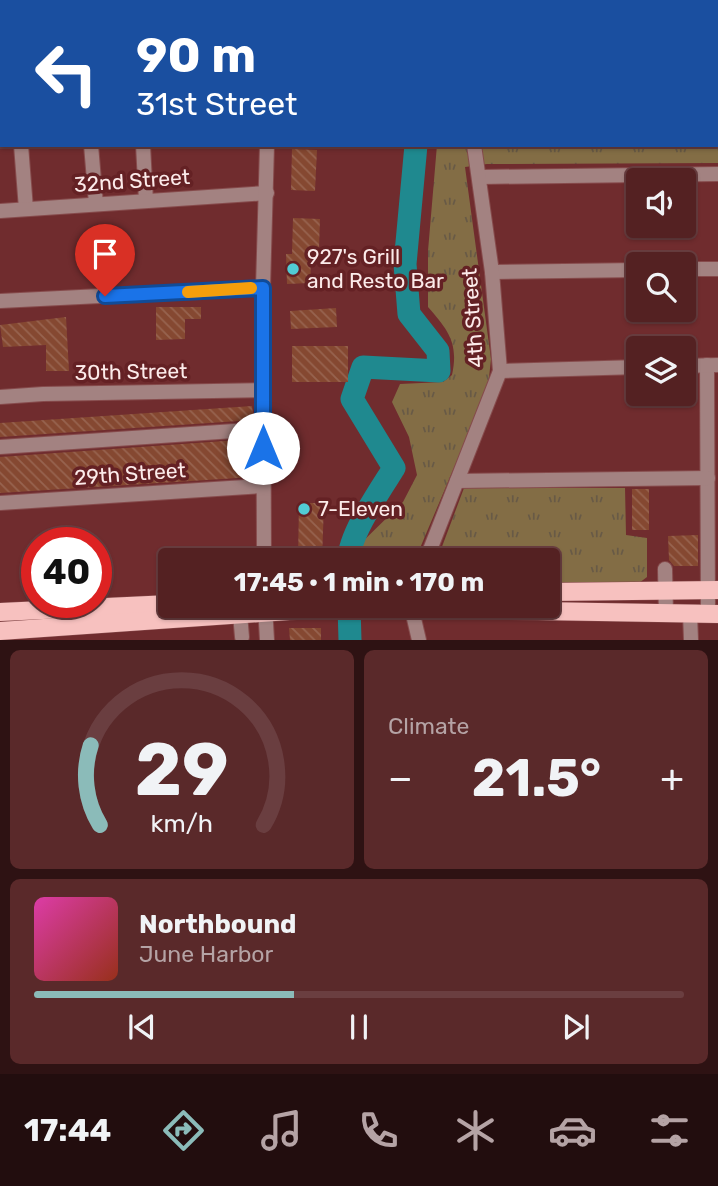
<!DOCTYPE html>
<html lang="en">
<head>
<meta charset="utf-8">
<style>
  body { margin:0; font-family:Rubik,sans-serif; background:#5a292a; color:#f1f3f6; height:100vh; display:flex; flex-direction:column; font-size:26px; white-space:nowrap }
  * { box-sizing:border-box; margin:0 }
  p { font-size:23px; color:#b5a3a5 }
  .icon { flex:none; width:38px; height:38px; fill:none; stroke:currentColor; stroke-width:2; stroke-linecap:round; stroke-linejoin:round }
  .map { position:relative; height:640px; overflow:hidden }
  .sheet { display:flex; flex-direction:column; gap:10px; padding:10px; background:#2e1213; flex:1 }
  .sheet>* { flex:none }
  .guide { position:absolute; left:0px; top:0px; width:719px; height:147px; box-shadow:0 2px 5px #0004,0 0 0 2px #6a3e40; background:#1a4fa0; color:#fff; overflow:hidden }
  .controls { position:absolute; left:626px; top:168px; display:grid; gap:14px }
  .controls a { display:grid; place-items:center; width:70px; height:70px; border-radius:7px; background:#542122; box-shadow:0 2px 5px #0004,0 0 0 2px #6a3e40; font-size:35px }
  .speed { position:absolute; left:21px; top:527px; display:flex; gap:14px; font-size:35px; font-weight:700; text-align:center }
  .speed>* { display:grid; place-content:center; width:91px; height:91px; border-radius:50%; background:#542122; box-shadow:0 2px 5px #0004,0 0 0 2px #6a3e40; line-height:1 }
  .speed .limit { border:10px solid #d22; background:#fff; color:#111 }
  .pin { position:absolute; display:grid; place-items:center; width:60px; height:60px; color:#fff; margin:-72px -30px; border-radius:50% 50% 50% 0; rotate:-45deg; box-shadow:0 0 7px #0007 }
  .pin .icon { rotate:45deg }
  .me { position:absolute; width:77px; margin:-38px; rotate:0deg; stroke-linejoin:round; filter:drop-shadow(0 0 5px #0008) }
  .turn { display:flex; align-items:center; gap:24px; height:147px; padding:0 21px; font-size:32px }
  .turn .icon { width:91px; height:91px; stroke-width:2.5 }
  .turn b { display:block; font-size:49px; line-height:60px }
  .big { font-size:52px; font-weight:700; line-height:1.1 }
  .sheet .tile { flex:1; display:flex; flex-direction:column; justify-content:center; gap:10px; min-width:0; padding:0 24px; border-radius:10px; background:#5a292a }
  .sheet .dial { align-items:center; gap:0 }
  .dial svg { height:182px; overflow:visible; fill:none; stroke:#6a3e40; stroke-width:7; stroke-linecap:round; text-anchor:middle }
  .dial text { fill:#f1f3f6; stroke:none }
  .song { display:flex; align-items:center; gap:21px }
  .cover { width:84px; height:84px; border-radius:10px; background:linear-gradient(135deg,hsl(320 70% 55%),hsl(10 70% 35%)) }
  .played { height:7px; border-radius:4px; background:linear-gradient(90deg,#8bbbb9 40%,#6a3e40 40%) }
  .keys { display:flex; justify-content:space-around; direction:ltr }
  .heat { display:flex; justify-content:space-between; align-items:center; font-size:38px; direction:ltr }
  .sheet .tiles { flex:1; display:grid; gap:10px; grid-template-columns:1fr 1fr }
  .tile:last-child { grid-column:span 2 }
  .trip { position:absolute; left:158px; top:548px; width:402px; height:70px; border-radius:7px; background:#542122; box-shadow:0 2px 5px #0004,0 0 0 2px #6a3e40; font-weight:700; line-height:70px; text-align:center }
  .tabs { display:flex; height:112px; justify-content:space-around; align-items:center; background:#220d0e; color:#b5a3a5 }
  .tabs .icon { width:49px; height:49px }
  .tabs .active { color:#8bbbb9 }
  .tabs b { font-size:32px; color:#f1f3f6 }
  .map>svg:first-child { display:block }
</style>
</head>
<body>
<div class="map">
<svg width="718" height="640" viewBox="0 0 718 640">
  <defs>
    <pattern id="grass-tufts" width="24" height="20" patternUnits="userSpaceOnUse" patternTransform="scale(1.75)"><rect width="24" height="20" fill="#836d45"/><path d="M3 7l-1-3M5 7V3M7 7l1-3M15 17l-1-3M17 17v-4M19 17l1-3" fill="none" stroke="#685a46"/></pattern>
    <pattern id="building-back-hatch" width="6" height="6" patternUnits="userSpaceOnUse" patternTransform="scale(1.75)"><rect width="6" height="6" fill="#854831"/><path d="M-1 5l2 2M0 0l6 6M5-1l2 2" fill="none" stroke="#97634f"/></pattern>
  </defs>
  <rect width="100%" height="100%" fill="#702c2e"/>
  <g fill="url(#grass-tufts)">
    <path d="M 512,0 L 718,0 L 718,163 L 487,164 L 465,167 L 491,359 L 488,387 L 415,560 L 352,560 L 352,552 L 403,502 L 417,475 L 409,437 L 392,402 L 400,384 L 443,382 L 452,375 C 459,343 448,330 428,307 L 428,251 L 437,145 L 718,145 L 718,2 L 510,2 Z"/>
    <polygon points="464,488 625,488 626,535 647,538 647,577 639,583 548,583 548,560 437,560"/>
  </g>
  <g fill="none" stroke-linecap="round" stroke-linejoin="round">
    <g stroke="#1f898f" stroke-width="23">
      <polyline points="488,2 489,0"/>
      <path d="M 349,560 C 348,536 381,489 394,468 L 352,399 L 363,367 L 439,371 L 438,351 L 409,314 L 405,264 L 416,145"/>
      <polyline points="349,606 350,640"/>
    </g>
  </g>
  <g fill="url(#building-back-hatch)">
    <polygon points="292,149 317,150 315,191 291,190"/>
    <polygon points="293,218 320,219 319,250 310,250 311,283 287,284 286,254 292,254"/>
    <polygon points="156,307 201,307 201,319 185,319 185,339 156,340"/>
    <polygon points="336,308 337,327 291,329 290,311"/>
    <polygon points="66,317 69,371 46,371 46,345 3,347 0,325"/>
    <rect x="292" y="346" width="56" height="36"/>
    <polygon points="252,406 254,420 0,437 0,423"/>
    <polygon points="252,439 254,477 0,493 0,457"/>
    <rect x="632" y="489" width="17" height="41"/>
    <polygon points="299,503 324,503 322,560 298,560"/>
    <polygon points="698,535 698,566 674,566 669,560 668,536"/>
    <polygon points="241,546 242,560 215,560 214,547"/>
    <polygon points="289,628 321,628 321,640 290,640"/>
  </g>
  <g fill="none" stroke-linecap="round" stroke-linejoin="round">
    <g stroke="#864b4c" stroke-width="16">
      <g id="minor">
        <polyline points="251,2 269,1"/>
        <polyline points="547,2 548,0"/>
        <polyline points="0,15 2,14"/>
        <polyline points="21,145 26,209"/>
        <polyline points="91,145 96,204"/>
        <polyline points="143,145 146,201"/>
        <polyline points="480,177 718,174"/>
        <polyline points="0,211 267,193"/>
        <polyline points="684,269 718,269"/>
        <polyline points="492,272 639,270"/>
        <polyline points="0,301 263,288"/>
        <polyline points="707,365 708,614"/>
        <polyline points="684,366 718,365"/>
        <polyline points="500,371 639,367"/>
        <polyline points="0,397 43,394 263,390"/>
        <polyline points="0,447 264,429"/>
        <polyline points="457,481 708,478"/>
        <polyline points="0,503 262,486"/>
        <polyline points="264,560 263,288 267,145"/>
        <polyline points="426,560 500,371 492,272 474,145"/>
        <polyline points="665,569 666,614"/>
        <polyline points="265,606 267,640"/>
        <polyline points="411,606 419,640"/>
        <polyline points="240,614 242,637"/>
        <polyline points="690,614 691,640"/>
      </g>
    </g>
    <g stroke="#864b4c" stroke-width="19">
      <g id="major">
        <polyline points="548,592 718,590"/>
        <polyline points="0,612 170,604"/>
        <polyline points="0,631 361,606 410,609 718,614"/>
      </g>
    </g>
    <use href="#minor" stroke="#a38281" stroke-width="14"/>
    <use href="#major" stroke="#f7c1bf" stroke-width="18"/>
  </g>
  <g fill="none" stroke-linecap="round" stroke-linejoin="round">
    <g stroke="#114b97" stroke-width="18">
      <polyline id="route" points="105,296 263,288 263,448"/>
    </g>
    <use href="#route" stroke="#1a73e8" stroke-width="12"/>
    <polyline stroke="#f59e0b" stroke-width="12" points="188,292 251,288"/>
  </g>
  <g fill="#51ccd4" stroke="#642124" stroke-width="2.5">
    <circle cx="293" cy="269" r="7"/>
    <circle cx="304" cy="509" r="7"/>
  </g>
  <g text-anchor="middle" stroke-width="7" stroke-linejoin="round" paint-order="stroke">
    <g font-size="21" fill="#fcebea" stroke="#642124">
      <text transform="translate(132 181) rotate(-4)" y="7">32nd Street</text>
      <text transform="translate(473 318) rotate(-94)" y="7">4th Street</text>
      <text transform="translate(131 372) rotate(-1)" y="7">30th Street</text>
      <text transform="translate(130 474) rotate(-4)" y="7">29th Street</text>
    </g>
    <g font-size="21" fill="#fcebea" stroke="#642124" text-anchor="start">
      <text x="307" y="264">927's Grill<tspan x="307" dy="24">and Resto Bar</tspan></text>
      <text x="318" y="516">7-Eleven</text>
    </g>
  </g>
</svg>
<div class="controls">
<a><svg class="icon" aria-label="sound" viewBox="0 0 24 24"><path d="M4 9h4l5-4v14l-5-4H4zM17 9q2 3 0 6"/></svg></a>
<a><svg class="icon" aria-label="search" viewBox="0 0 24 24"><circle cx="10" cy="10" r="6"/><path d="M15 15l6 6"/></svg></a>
<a><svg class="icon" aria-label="layers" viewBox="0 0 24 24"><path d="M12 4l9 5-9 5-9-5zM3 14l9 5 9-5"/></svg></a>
</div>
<div class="speed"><div class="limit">40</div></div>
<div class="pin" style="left:105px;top:296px;background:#d93025"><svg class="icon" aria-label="arrive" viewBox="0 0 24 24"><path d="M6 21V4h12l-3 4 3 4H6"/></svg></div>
<svg class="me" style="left:263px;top:448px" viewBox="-20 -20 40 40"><circle r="19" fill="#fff"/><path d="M0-13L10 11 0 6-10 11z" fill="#1a73e8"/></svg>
<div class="trip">17:45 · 1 min · 170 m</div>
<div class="guide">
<div class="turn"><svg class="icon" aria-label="left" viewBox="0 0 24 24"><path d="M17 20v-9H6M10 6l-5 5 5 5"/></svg><div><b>90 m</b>31st Street</div></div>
</div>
</div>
<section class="sheet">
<div class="tiles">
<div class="tile dial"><svg viewBox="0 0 100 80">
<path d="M14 69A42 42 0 1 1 86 69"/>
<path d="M14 69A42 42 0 0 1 10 34" stroke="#8bbbb9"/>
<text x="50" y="56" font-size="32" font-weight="700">29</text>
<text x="50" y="72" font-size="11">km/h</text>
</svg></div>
<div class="tile"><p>Climate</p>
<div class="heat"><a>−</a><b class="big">21.5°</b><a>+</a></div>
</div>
<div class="tile">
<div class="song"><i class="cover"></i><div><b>Northbound</b><p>June Harbor</p></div></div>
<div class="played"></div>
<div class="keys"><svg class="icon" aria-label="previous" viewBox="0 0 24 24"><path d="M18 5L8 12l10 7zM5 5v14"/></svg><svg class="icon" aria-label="pause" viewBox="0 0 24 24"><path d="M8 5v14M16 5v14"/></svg><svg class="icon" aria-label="next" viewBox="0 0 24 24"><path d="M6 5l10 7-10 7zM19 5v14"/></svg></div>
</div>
</div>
</section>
<nav class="tabs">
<b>17:44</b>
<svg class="icon active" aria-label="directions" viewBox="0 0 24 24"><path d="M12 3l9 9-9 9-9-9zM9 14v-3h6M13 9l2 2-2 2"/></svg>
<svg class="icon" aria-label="music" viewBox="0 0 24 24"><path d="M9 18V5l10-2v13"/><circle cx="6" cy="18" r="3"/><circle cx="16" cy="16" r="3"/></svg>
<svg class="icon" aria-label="phone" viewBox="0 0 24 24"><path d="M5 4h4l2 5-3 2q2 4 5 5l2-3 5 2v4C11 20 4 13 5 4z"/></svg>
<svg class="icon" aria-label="climate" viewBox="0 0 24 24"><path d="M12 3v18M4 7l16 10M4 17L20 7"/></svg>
<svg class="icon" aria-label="car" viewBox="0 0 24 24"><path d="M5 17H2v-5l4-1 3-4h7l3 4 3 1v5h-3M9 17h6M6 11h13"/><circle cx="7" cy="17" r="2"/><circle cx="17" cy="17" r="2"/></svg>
<svg class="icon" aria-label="filters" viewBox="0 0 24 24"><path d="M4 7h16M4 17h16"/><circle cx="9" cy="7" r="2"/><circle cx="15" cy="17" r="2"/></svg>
</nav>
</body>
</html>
